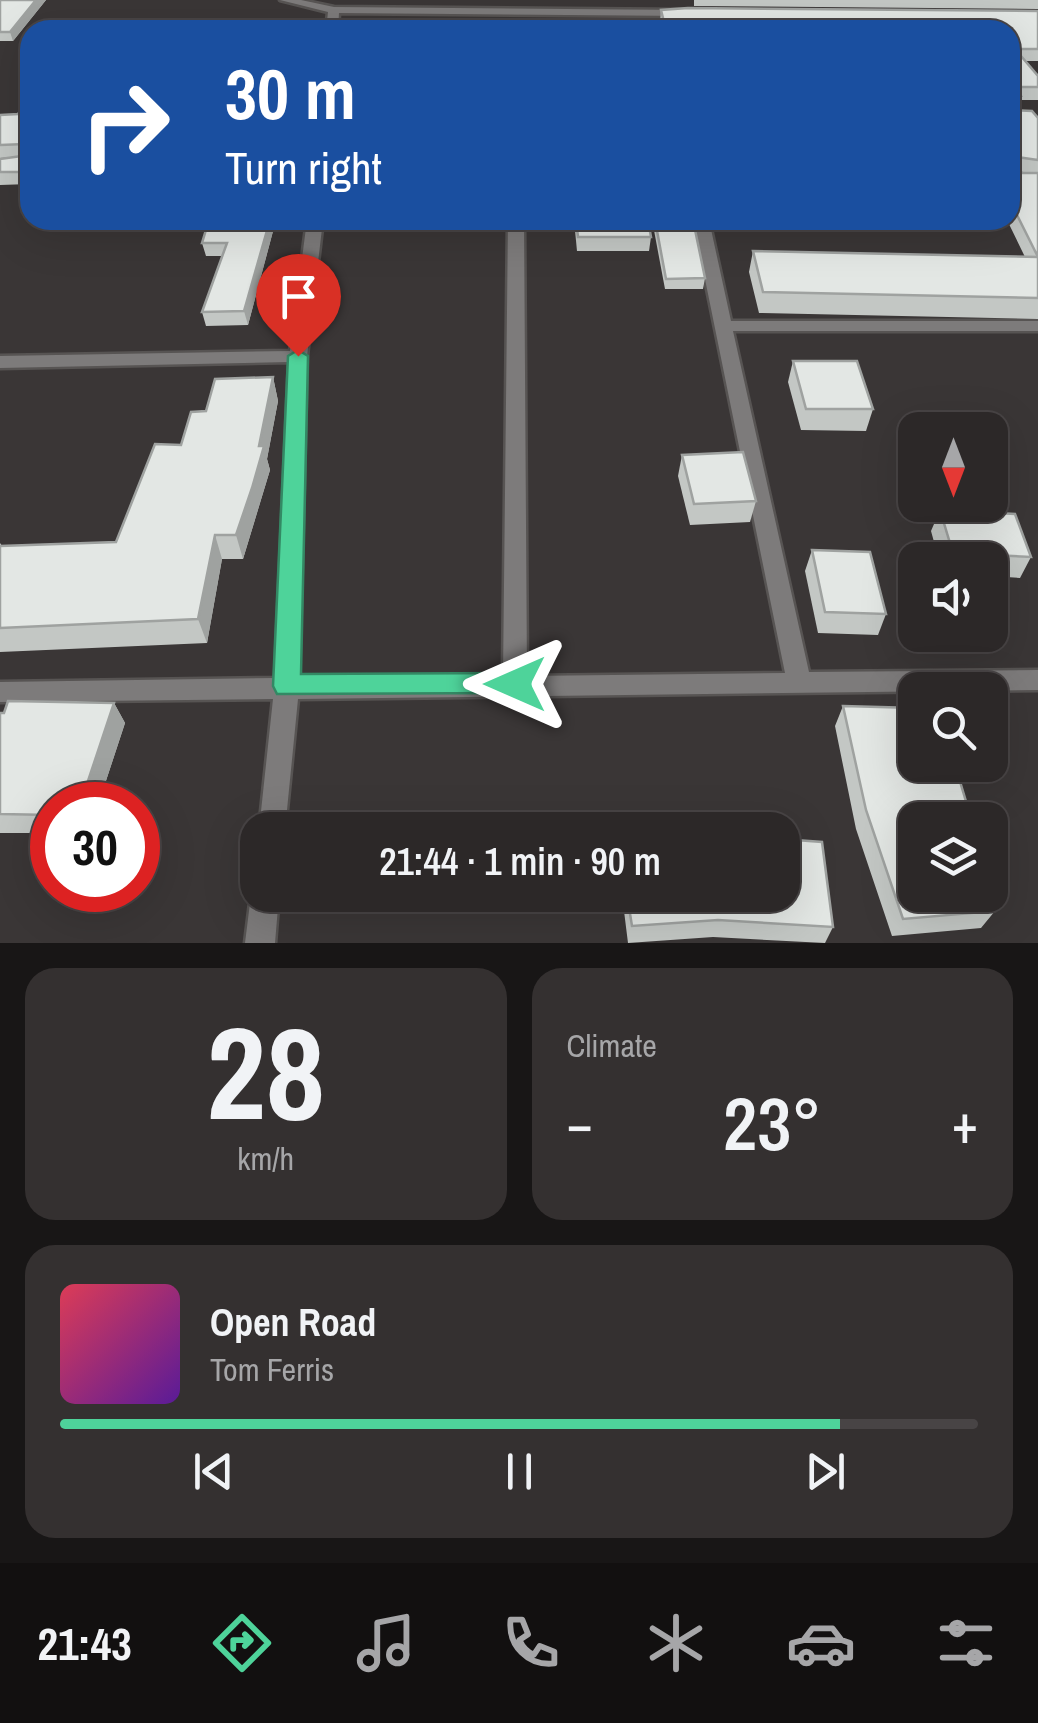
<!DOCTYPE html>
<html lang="en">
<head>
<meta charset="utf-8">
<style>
  body { margin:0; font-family:"Archivo Narrow",sans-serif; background:#343030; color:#f1f3f6; height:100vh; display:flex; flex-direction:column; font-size:38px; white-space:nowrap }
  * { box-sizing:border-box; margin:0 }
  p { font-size:32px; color:#a6a6a8 }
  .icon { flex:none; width:55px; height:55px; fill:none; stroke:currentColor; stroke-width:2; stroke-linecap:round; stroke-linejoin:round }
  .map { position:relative; height:943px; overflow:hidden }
  .panel { display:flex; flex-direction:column; gap:25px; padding:25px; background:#181616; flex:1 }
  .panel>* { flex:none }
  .guide { position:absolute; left:20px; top:20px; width:1000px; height:210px; border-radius:30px; box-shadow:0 10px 40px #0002,0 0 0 2px #484445; background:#1a4fa0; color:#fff; overflow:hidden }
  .needle { width:65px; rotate:180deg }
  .fabs { position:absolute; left:898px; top:412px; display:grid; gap:20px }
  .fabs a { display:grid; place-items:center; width:110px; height:110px; border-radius:20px; background:#2c2828; box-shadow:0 10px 40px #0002,0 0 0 2px #484445; font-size:50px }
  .speed { position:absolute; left:30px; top:782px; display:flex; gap:20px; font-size:50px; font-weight:700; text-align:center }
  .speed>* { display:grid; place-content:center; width:130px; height:130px; border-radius:50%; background:#2c2828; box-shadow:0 10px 40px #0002,0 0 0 2px #484445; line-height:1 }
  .speed .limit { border:15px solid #d22; background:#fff; color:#111 }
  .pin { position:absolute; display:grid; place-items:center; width:85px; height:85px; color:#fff; margin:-102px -42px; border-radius:50% 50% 50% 0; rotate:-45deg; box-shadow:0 0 10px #0007 }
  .pin .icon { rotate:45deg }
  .me { position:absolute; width:110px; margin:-55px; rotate:270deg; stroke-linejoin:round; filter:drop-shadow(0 0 8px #0008) }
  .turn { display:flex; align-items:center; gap:35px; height:210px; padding:0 40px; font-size:45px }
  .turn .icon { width:130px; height:130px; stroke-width:2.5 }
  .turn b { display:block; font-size:70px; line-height:85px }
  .big { font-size:75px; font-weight:600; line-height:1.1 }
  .panel .card { flex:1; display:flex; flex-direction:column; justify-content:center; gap:15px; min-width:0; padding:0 35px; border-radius:30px; background:#343030 }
  .panel .dial { align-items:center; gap:0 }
  .dial b { font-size:130px; line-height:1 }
  .song { display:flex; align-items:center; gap:30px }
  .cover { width:120px; height:120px; border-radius:15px; background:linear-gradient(135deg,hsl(350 70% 55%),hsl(270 70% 35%)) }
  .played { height:10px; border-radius:5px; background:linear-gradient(90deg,#4ed39a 85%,#484445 85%) }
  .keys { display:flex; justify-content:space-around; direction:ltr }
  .heat { display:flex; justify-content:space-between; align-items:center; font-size:55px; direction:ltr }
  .panel .tiles { flex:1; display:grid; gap:25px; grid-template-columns:1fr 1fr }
  .card:last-child { grid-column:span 2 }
  .trip { position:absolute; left:240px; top:812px; width:560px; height:100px; border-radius:30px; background:#2c2828; box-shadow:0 10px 40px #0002,0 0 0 2px #484445; font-weight:600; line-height:100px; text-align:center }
  .tabs { display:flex; height:160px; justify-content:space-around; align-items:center; background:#121010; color:#a6a6a8 }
  .tabs .icon { width:70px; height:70px }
  .tabs .on { color:#4ed39a }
  .tabs b { font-size:45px; color:#f1f3f6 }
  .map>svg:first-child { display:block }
</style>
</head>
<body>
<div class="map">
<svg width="1038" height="943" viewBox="0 0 1038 943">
  <rect width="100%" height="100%" fill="#3a3636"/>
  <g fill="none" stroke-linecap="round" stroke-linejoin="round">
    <g stroke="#575453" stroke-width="5">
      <g id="street">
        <polygon points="280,0 301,0 334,7 686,10 692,13 686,16 339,13 338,30 326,30 328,12"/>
        <polygon points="307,220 323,220 307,356 299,678 503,676 508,220 524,220 527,676 785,673 693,220 709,220 731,321 1038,321 1038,331 733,331 809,672 1038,670 1038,690 298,699 285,830 259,830 273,699 0,702 0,682 275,678 289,362 0,368 0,356 290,351"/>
        <polygon points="258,884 258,895 279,895 275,943 245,943 251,895"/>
      </g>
    </g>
    <use href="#street" fill="#7d7b7b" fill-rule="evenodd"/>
  </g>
  <g fill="#c3c7c4">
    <polygon points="0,0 46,0 13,41 0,41"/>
    <polygon points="694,0 1038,0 1038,9 694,6"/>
    <polygon points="661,10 1038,11 1038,61 1026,61 1038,76 1038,100 1019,100 1016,108 1012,110 1038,118 1038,319 759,313 749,272 753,251 1025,257 1007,220 1010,220 1010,173 1029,173 1012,170 1010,167 1010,30 660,22"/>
    <polygon points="30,98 30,184 0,185 0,159 17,157 0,158 0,115 18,114"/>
    <polygon points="209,220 276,220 248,325 206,326 202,312 222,256 206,256 202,243"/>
    <polygon points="574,220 648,220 651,237 649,251 577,251"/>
    <polygon points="653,220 693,220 705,278 703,289 665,289 653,225"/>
    <polygon points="793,361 873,409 866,431 801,430 788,382"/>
    <polygon points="273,377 278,401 267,459 270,470 243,559 222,559 207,643 0,652 0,543 2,546 116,542 181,445 206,411"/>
    <polygon points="682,455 756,501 750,522 690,525 678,476"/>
    <polygon points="940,510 1031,557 1020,578 990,576 990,560 939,560 931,531"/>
    <polygon points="812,550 886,614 878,635 818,633 805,571"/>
    <polygon points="114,703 125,723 98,805 52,805 52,833 0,833 0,713"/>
    <polygon points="843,706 971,818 969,820 915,820 995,911 981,928 892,936 856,829 835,726"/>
    <polygon points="622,895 782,895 833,927 825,943 713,937 628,943"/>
  </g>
  <g fill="#9fa2a0">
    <polygon points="36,0 46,0 13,41 10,32"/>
    <polygon points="1021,96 1016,108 1010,111 1011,99"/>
    <polygon points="270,220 276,220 248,325 244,311"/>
    <polygon points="273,377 278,401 267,459 270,470 243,559 236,535 259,446"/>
    <polygon points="215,535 222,559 207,643 198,619"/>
    <polygon points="114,703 125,723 98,805 80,805"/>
  </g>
  <g fill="#e3e7e4" stroke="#9fa2a0" stroke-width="2.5">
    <polygon points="0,0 36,0 10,32 0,32"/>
    <polygon points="688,8 1038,11 1038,49 1015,49 1038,76 1038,87 1014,87 1021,96 1011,99 1012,110 1032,111 1038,118 1038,160 1017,157 1010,147 1010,30 569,30 569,22 664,22 661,10"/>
    <polygon points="30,98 30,172 0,172 0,159 29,155 25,144 0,145 0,115 18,114"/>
    <polygon points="1010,173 1038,173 1038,257 1010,201"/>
    <polygon points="209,220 270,220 244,311 202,312 227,243 202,243"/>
    <polygon points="576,220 648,220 651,237 578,237"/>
    <polygon points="655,220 693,220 705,278 666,279"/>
    <polygon points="753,251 1038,257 1038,298 763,292"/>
    <polygon points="793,361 857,361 873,409 806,409"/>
    <polygon points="273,377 259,446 264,446 252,488 236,535 215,535 198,619 0,628 0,546 116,542 155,444 181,445 191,412 206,411 215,379"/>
    <polygon points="743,452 756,501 694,504 682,455"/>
    <polygon points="940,510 1015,514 1031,557 953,553"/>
    <polygon points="812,550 870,552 886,614 825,612"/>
    <polygon points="8,701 114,703 80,805 52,805 52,815 0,814 0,713 4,713"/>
    <polygon points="843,706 915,708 915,765 955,765 971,818 957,818 958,820 915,820 915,895 989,895 995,911 903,919 866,810"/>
    <polygon points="691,824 692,830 618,829"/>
    <polygon points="782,839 822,842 833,927 718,920 632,926 627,895 782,895"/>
  </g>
  <polygon fill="#4ed39a" stroke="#338964" stroke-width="2.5" points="298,350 308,356 301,674 515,673 525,676 529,684 525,693 277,694 273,686 288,356"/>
</svg>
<div class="fabs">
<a><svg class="needle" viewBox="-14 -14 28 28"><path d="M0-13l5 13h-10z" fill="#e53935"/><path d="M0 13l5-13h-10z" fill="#a6a6a8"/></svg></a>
<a><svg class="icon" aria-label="sound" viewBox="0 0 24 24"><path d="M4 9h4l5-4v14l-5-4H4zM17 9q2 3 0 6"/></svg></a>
<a><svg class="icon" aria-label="search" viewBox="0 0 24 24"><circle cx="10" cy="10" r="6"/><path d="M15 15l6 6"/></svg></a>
<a><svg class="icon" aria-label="layers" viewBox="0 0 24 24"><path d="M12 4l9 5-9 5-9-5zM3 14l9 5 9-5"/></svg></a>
</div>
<div class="speed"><div class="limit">30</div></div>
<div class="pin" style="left:298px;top:356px;background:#d93025"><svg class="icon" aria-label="arrive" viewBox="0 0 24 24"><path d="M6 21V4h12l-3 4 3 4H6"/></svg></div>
<svg class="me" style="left:515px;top:684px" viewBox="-20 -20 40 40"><path d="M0-17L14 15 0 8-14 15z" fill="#4ed39a" stroke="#fff" stroke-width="4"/></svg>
<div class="trip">21:44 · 1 min · 90 m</div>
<div class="guide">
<div class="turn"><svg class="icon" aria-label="right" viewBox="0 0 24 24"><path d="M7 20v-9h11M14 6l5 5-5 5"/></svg><div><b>30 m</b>Turn right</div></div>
</div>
</div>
<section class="panel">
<div class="tiles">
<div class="card dial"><b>28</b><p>km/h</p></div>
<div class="card"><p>Climate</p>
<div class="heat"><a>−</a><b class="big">23°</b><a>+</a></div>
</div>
<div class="card">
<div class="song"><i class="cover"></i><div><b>Open Road</b><p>Tom Ferris</p></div></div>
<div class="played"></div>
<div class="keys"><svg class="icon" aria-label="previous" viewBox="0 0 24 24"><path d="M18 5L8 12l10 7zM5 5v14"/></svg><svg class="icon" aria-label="pause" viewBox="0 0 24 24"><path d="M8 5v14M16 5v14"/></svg><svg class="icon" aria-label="next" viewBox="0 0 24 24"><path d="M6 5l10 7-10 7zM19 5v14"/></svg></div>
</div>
</div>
</section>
<nav class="tabs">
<b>21:43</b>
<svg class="icon on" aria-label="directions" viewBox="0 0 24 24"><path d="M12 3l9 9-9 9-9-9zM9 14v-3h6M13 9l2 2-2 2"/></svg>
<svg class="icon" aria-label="music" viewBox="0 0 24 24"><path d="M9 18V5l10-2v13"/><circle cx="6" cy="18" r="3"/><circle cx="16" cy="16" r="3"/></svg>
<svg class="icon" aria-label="phone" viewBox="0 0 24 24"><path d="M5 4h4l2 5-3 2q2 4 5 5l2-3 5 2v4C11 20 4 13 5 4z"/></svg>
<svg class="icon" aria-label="climate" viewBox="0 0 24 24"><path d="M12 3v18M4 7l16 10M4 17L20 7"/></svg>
<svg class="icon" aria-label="car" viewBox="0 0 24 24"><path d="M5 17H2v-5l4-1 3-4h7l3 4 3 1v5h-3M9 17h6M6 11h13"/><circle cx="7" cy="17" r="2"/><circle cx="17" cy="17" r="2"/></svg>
<svg class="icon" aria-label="filters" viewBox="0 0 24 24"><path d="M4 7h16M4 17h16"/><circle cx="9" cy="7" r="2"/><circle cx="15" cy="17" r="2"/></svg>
</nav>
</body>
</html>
